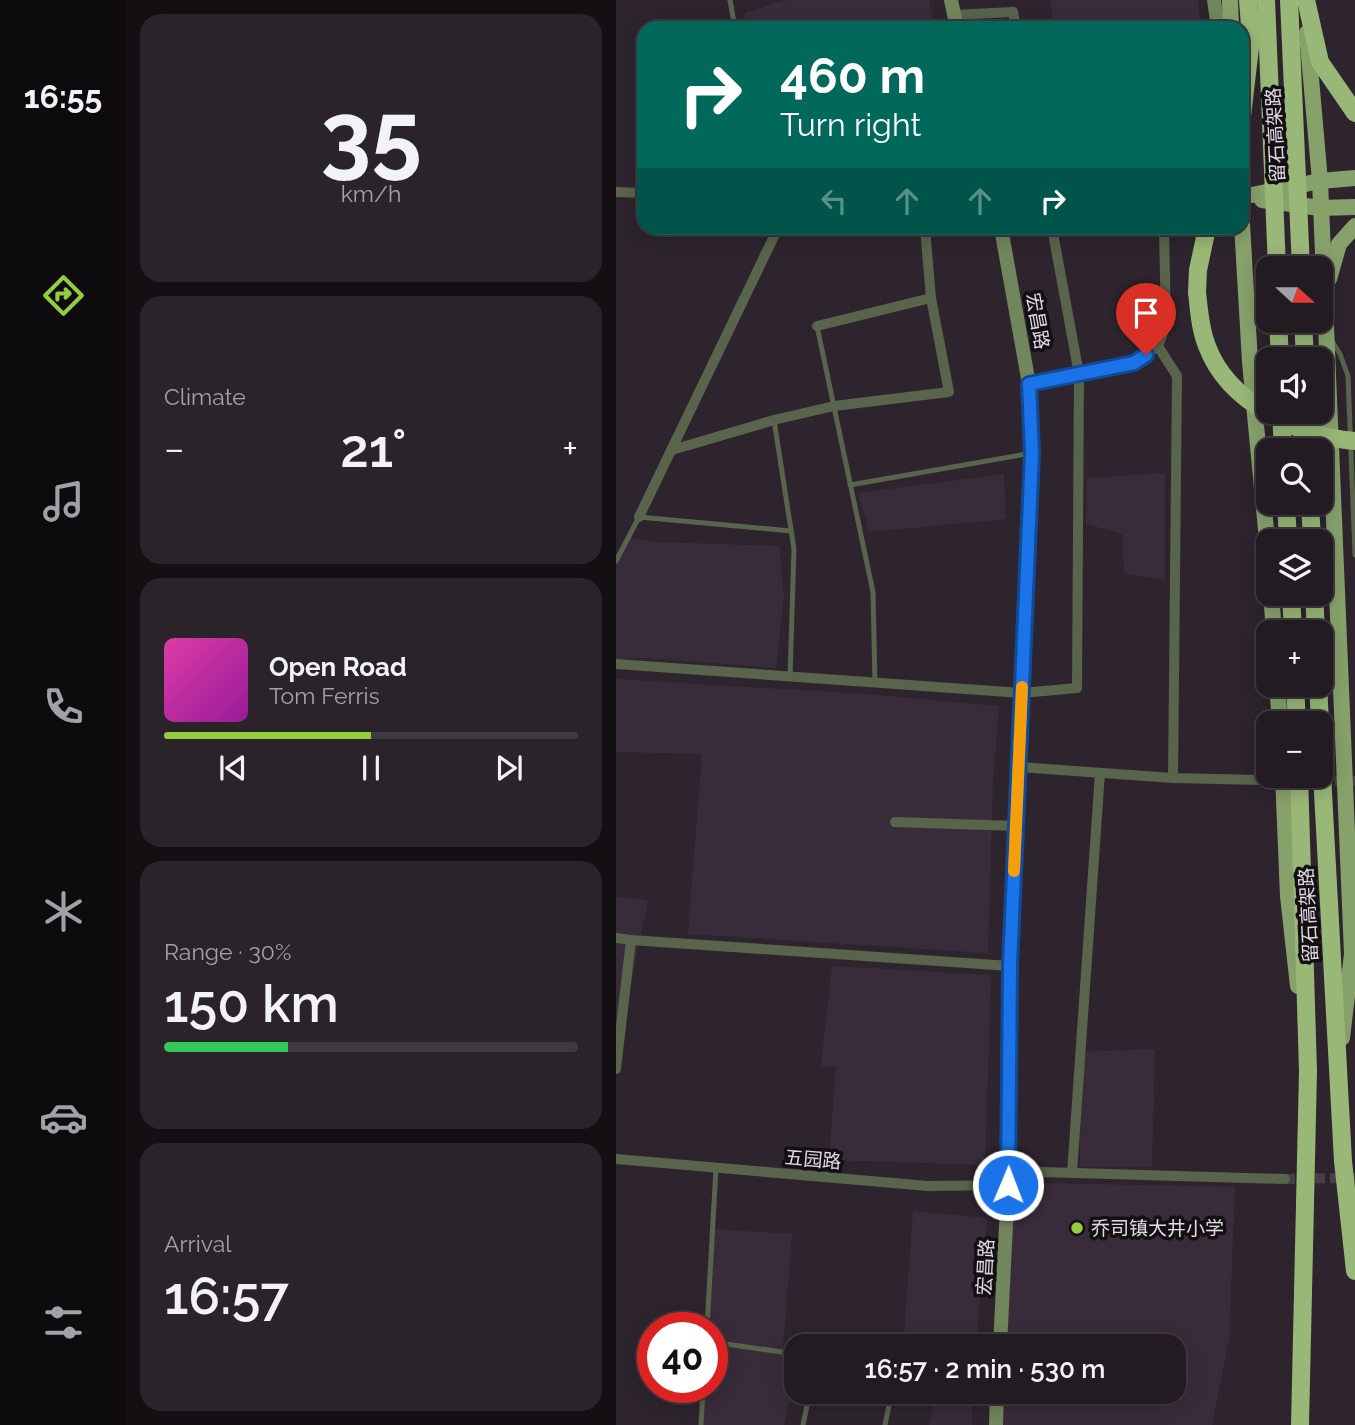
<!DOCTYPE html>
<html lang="en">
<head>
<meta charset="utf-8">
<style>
  body { margin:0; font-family:Raleway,"Noto Sans SC",sans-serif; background:#2a242a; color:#f1f3f6; height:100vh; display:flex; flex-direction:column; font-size:26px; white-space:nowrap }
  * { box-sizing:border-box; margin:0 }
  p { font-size:23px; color:#a2a1a5 }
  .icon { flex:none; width:38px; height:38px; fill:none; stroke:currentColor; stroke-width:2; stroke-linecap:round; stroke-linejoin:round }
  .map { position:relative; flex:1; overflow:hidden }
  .drawer { display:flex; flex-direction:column; gap:14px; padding:14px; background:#130f13; width:490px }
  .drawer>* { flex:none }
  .top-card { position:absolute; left:21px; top:21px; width:612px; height:214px; border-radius:21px; box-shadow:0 4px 18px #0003,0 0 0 2px #3f3940; background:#00695c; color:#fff; overflow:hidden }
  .needle { width:46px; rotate:111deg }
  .controls { position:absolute; left:640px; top:256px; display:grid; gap:14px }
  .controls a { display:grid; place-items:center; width:77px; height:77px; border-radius:14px; background:#221b22; box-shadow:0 4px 18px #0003,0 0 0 2px #3f3940; font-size:35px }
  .speed { position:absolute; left:21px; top:1312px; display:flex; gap:14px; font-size:35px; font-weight:700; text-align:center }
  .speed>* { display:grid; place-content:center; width:91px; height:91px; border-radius:50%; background:#221b22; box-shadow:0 4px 18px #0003,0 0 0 2px #3f3940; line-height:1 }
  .speed .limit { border:10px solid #d22; background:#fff; color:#111 }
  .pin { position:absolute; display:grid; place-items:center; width:60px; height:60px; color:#fff; margin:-72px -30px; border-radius:50% 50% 50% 0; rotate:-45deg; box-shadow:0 0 7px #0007 }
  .pin .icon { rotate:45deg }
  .me { position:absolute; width:77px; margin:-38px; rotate:1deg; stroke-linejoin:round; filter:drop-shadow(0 0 5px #0008) }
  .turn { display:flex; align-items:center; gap:24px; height:147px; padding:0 28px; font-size:32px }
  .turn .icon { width:91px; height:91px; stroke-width:2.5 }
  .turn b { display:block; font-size:49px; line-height:60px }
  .lanes { display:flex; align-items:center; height:66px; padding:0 28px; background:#0003; justify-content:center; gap:35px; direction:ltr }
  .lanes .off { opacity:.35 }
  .big { font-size:52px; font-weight:600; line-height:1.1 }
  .drawer .card { flex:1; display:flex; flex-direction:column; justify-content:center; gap:10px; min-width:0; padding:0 24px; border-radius:21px; background:#2a242a }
  .drawer .dial { align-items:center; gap:0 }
  .dial b { font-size:91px; line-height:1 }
  .song { display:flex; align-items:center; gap:21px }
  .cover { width:84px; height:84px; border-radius:10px; background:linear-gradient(135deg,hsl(320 70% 55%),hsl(300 70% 35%)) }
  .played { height:7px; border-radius:4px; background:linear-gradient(90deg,#92cd3e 50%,#3f3940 50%) }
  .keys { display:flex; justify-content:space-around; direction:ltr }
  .heat { display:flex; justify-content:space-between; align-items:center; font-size:38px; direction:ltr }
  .charge { height:10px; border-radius:5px; background:linear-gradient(90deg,#34c759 30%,#3f3940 0) }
  .trip { position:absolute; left:168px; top:1334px; width:402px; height:70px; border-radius:21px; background:#221b22; box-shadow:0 4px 18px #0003,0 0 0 2px #3f3940; font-weight:600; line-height:70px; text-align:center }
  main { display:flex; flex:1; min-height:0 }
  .tab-bar { display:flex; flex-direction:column; width:126px; justify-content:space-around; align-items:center; background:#0e0b0e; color:#a2a1a5 }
  .tab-bar .icon { width:49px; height:49px }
  .tab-bar .selected { color:#92cd3e }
  .tab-bar b { font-size:32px; color:#f1f3f6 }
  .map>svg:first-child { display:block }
</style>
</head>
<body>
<main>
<nav class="tab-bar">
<b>16:55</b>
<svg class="icon selected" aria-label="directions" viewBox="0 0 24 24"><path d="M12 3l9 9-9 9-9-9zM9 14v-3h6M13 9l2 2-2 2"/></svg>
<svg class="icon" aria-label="music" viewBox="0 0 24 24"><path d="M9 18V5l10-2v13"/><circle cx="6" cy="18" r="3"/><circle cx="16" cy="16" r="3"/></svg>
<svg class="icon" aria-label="phone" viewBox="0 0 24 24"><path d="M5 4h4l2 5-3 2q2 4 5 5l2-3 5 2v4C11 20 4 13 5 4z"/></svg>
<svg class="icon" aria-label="climate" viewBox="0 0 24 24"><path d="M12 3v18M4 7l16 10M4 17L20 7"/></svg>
<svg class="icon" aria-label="car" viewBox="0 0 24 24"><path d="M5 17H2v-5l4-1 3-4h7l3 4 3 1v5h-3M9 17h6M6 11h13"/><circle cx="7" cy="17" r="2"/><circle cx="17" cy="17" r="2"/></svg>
<svg class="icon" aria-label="filters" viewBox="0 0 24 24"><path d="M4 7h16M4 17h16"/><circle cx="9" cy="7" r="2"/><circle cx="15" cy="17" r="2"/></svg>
</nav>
<section class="drawer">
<div class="card dial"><b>35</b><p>km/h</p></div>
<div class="card"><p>Climate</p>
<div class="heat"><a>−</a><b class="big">21°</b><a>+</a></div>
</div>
<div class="card">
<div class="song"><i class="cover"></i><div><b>Open Road</b><p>Tom Ferris</p></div></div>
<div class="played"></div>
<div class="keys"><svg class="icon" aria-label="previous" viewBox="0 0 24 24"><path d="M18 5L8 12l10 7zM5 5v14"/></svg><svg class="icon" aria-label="pause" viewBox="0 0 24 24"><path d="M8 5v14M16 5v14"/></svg><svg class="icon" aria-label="next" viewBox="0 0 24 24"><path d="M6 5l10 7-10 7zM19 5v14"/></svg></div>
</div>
<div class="card"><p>Range · 30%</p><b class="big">150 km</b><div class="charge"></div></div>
<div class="card"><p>Arrival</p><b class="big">16:57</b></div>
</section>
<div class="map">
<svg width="739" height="1425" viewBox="0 0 739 1425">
  <rect width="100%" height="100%" fill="#2d242d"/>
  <g fill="#392c3a">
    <polygon points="170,0 313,0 319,28 129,28 129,13"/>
    <polygon points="434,0 582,0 585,28 438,28"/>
    <polygon points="549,473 549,580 508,573 506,534 470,524 471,478"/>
    <polygon points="388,474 390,519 253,532 242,493"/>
    <polygon points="12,538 42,542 163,546 168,596 160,668 32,658 0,659 0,561"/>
    <polygon points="0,679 250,694 383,706 377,784 372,953 72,934 86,754 0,752"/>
    <polygon points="0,897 32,900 0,1057"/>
    <polygon points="216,966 375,975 369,1165 213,1160 220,1067 205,1066"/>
    <polygon points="539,1049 536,1167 464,1167 465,1052"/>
    <polygon points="425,1183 619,1187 613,1339 596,1425 386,1425 388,1391 558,1391 558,1346 389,1346 397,1191"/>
    <polygon points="297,1211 371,1218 360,1346 287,1346"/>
    <polygon points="97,1229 176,1234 166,1361 180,1374 168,1425 85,1425 87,1388 96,1388 96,1328 91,1328"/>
    <polygon points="321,1392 356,1406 356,1425 313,1425"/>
  </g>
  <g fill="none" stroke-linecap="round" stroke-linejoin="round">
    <g stroke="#483f48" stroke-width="10" stroke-dasharray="10 5" stroke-linecap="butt">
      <polyline points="644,780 739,781"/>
      <polyline points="669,1179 739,1178"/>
    </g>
    <g stroke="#58644b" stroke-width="5">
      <polyline points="114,0 119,28"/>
      <polyline points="201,326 257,592 259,683"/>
      <polyline points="716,341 724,354 732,376 739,555"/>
      <polyline points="158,420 178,549 174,677"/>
      <polyline points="234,485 416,453"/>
      <polyline points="0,561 23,517 175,531"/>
      <polyline points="91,1328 100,1168"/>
      <polyline points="96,1342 180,1354"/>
      <polyline points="85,1425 87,1388"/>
      <polyline points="187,1425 194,1391"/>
      <polyline points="269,1425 276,1391"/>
    </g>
    <g stroke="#58644b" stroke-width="10">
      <polyline points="338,15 397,12 400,28"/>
      <polyline points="0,192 28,193"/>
      <polyline points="201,326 315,298 309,228"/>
      <polyline points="542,346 561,376 557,778"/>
      <polyline points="413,384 518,363 542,346 550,325 548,228"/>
      <polyline points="56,450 158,420 218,406 333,392 315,298"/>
      <polyline points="23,517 162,228"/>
      <polyline points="0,664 406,693 461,688 463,374 436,228"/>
      <polyline points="403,767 557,778 644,780"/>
      <polyline points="279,822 400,826"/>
      <polyline points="0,938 15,940 0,1069"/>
      <polyline points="15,940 394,966"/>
      <polyline points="0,1159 312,1186 392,1185 425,1172 669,1179"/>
      <polyline points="456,1173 484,773"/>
    </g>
    <g stroke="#72865d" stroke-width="14">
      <polyline points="335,0 341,28"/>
      <polyline points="598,0 602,28"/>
      <polyline points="384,1346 392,1185 394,966 416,453 413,384 385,228"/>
      <polyline points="380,1425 381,1391"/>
    </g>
    <g stroke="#87a16b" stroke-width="16">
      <polyline points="614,0 615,28"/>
      <polyline points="691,33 704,181 736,954 726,1038"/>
      <polyline points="626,197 704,181 739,178"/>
      <polyline points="646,200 704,208 739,207"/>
      <polyline points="626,224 634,362 653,561"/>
      <polyline points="713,279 723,244 739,226"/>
      <polyline points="655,593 658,632"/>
      <polyline points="661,684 664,723"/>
      <polyline points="667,775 672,896 682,986"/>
    </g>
    <g stroke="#99b877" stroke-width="18">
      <polyline points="690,0 704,62 739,113"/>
      <polyline points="626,116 635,39 632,0"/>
      <polyline points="581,292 582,270 591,228"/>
      <polyline points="662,320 664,359"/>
      <polyline points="687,320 689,359"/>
      <polyline points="665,411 667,450"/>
      <polyline points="691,411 692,450"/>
      <polyline points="670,502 672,541"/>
      <polyline points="694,502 696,541"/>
      <polyline points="675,593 677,632"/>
      <polyline points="698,593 700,632"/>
      <polyline points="679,684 681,723"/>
      <polyline points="702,684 704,723"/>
      <polyline points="705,756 727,1161 739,1271"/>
      <polyline points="683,775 692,1071 684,1425"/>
    </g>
    <g stroke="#99b877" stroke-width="18">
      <polyline points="650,0 661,268"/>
      <polyline points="673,0 685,268"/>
      <path d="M 581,292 C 583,310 584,329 591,346 C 612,403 682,436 739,441"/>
    </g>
  </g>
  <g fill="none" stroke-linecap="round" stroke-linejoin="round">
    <g stroke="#114b97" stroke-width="18">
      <polyline id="route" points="392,1185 394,966 416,453 413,384 518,363 530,355"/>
    </g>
    <use href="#route" stroke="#1a73e8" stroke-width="12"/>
    <polyline stroke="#f59e0b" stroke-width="12" points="398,871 406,687"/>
  </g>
  <circle fill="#92cd3e" stroke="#130f13" stroke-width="2.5" cx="461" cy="1228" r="7"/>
  <g text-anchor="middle" stroke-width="7" stroke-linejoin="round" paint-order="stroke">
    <g font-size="19" fill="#e1dbe1" stroke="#130f13">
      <text transform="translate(659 135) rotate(-93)" y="7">留石高架路</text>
      <text transform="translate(422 321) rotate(80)" y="7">宏昌路</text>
      <text transform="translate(692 915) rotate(-93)" y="7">留石高架路</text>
      <text transform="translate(197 1159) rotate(5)" y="7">五园路</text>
      <text transform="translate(369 1267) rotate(-87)" y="7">宏昌路</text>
    </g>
    <g font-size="19" fill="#e1dbe1" stroke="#130f13" text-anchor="start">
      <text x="475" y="1235">乔司镇大井小学</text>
    </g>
  </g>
</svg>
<div class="controls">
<a><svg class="needle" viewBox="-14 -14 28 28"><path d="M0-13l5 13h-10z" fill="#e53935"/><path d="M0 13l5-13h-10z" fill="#a2a1a5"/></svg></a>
<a><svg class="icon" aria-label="sound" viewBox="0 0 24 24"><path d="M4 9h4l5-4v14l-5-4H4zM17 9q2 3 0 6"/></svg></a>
<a><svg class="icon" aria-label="search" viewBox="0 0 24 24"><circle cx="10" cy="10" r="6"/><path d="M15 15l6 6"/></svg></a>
<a><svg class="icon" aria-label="layers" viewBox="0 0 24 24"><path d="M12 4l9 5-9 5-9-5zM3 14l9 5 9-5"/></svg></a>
<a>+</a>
<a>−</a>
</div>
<div class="speed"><div class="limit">40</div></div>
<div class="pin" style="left:530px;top:355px;background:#d93025"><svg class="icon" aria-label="arrive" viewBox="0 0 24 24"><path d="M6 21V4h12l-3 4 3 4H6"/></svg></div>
<svg class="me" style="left:392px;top:1185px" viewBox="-20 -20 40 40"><circle r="17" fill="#1a73e8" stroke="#fff" stroke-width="3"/><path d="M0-11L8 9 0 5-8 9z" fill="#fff"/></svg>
<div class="trip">16:57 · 2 min · 530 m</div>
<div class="top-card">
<div class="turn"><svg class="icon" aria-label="right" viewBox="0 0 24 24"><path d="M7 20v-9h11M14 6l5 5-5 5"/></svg><div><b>460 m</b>Turn right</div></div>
<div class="lanes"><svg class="icon off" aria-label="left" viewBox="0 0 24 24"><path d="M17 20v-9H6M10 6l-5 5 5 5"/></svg><svg class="icon off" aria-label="ahead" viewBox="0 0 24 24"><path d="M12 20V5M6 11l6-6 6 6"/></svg><svg class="icon off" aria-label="ahead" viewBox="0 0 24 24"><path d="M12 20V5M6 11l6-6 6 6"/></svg><svg class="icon" aria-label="right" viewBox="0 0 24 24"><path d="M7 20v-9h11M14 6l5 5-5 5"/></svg></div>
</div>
</div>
</main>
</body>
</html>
